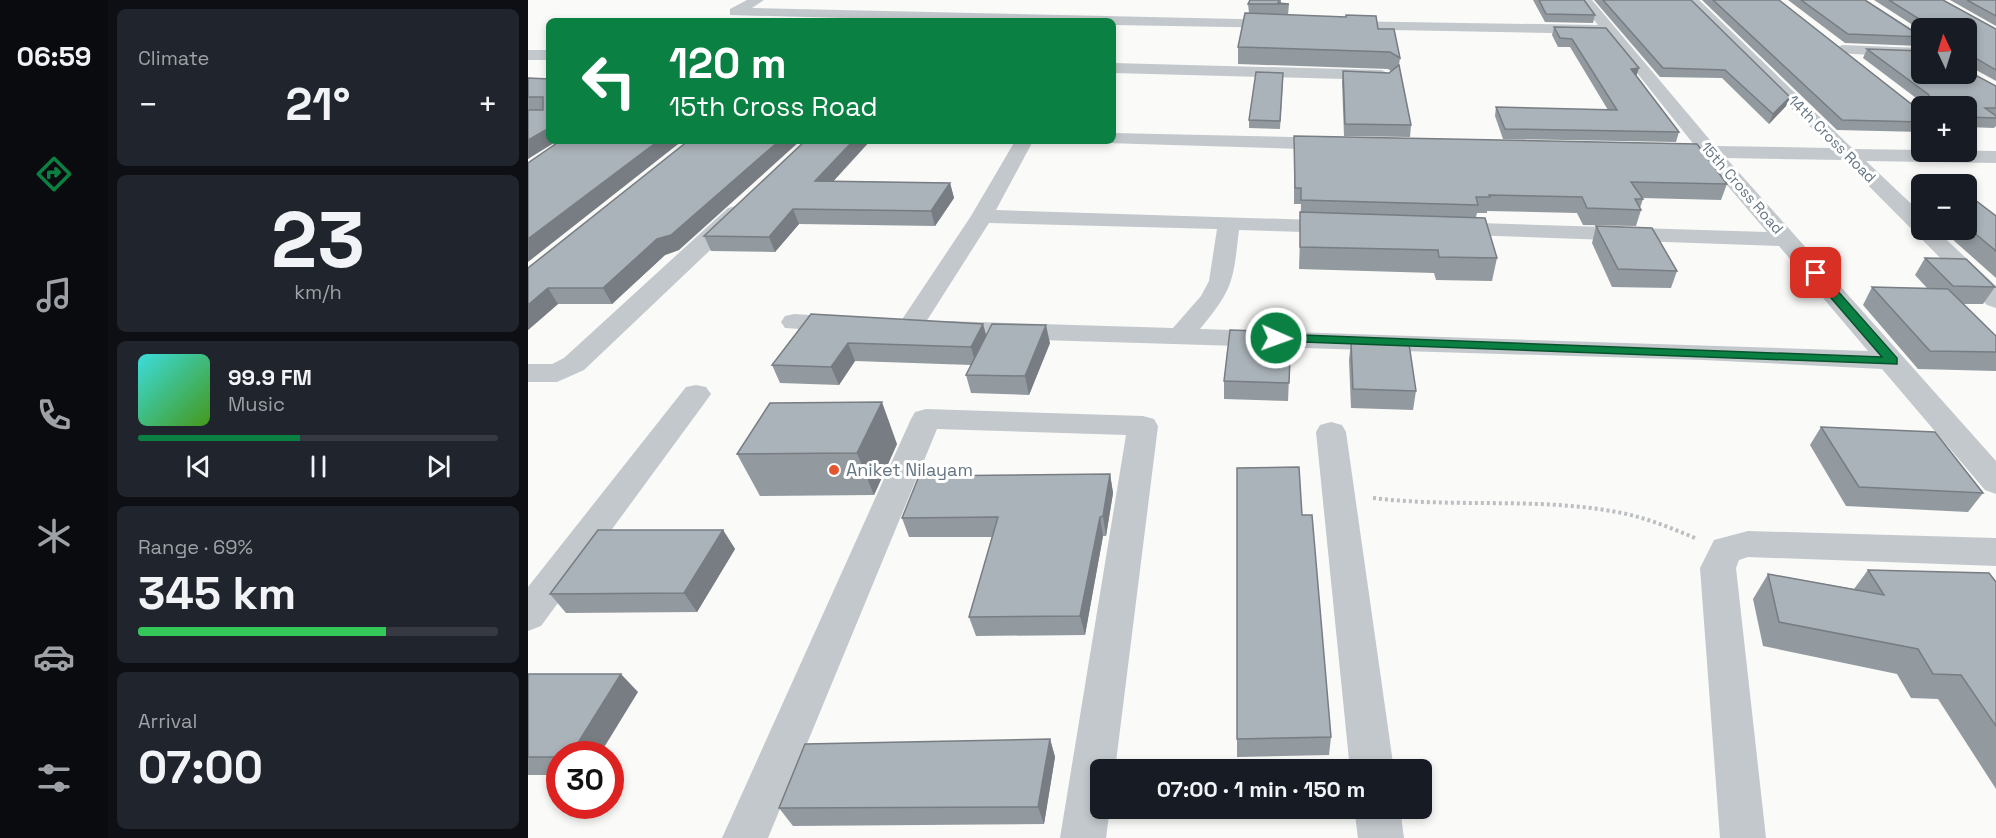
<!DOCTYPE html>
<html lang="en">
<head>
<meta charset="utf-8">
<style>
  body { margin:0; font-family:"Space Grotesk",sans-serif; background:#20242c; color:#f1f3f6; height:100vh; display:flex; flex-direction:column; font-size:22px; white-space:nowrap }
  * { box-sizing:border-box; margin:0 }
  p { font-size:20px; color:#9ea1a6 }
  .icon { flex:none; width:33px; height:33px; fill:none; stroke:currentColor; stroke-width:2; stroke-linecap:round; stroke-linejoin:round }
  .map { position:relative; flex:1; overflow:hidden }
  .side { display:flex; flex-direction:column; gap:9px; padding:9px; background:#0d0f14; width:420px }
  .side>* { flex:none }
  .top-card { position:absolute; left:18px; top:18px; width:570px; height:126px; border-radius:9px; box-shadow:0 3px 9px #0003; background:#0b8043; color:#fff; overflow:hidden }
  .needle { width:39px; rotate:356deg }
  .buttons { position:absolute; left:1383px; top:18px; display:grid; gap:12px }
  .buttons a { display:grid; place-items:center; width:66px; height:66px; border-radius:9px; background:#171b24; box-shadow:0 3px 9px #0003; font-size:30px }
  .speed { position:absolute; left:18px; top:741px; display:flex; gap:12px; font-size:30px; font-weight:700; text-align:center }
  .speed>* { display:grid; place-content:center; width:78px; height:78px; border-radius:50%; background:#171b24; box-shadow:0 3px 9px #0003; line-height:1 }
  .speed .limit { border:9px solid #d22; background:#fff; color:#111 }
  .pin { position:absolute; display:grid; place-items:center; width:51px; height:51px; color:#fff; margin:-26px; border-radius:12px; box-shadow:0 3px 9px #0006 }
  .me { position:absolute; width:66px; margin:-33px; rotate:92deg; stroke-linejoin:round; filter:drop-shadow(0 0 4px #0008) }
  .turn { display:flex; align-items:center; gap:21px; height:126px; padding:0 24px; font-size:27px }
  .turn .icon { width:78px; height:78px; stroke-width:2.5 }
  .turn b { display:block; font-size:42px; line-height:51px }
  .big { font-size:45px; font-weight:700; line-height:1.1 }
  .side .widget { flex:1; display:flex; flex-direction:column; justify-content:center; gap:9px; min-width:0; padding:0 21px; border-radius:9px; background:#20242c }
  .side .dial { align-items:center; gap:0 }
  .dial b { font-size:78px; line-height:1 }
  .song { display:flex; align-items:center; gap:18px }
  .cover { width:72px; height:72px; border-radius:9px; background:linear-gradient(135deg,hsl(180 70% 55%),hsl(100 70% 35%)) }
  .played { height:6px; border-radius:3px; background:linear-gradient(90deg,#0b8043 45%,#363941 45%) }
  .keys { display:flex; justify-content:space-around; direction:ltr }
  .heat { display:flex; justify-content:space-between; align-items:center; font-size:33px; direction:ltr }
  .charge { height:9px; border-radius:4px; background:linear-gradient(90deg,#34c759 69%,#363941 0) }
  .trip { position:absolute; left:562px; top:759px; width:342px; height:60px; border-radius:9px; background:#171b24; box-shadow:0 3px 9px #0003; font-weight:700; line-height:60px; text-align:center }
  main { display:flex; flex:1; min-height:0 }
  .menu { display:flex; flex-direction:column; width:108px; justify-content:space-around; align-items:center; background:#090b0e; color:#9ea1a6 }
  .menu .icon { width:42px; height:42px }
  .menu .active { color:#0b8043 }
  .menu b { font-size:27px; color:#f1f3f6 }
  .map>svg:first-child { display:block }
</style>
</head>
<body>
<main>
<nav class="menu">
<b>06:59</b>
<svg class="icon active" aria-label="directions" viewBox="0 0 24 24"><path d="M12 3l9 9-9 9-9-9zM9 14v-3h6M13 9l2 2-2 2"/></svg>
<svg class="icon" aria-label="music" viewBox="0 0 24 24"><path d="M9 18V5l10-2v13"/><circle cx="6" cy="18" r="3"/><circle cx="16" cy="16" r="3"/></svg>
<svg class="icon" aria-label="phone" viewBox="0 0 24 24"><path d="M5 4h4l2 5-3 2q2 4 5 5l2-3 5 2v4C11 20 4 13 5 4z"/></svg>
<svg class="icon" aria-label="climate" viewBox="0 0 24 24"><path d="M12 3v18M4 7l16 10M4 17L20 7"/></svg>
<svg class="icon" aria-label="car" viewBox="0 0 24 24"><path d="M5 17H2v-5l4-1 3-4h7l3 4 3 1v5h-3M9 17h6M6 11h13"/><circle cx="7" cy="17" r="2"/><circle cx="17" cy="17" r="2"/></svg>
<svg class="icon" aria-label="filters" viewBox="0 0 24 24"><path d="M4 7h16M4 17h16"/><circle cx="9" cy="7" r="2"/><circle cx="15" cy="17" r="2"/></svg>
</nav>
<section class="side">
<div class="widget"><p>Climate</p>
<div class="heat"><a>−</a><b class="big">21°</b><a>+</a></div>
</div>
<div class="widget dial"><b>23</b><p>km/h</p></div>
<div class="widget">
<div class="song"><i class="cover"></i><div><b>99.9 FM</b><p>Music</p></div></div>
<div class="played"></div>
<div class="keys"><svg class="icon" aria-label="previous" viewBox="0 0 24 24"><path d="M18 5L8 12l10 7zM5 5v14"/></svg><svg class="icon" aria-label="pause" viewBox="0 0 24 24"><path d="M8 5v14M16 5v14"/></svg><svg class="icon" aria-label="next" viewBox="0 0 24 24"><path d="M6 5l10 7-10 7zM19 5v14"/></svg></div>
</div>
<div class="widget"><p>Range · 69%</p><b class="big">345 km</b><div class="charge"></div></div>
<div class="widget"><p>Arrival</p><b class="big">07:00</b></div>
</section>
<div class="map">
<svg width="1468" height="838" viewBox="0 0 1468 838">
  <rect width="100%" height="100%" fill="#fafaf8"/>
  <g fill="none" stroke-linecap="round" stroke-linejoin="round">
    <path stroke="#bbbfc2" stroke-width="4" stroke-dasharray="3 3" stroke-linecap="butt" d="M 845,498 C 926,508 1009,497 1089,512 C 1116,517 1141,527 1167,538"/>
    <g fill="#c3c8cc" fill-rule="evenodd">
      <polygon points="219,0 236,0 224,8 756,20 763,24 756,28 585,25 585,21 427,21 202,15 202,9"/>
      <path d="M 1050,0 L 1064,0 L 1187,146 L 1303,148 L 1156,0 L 1171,0 L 1325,149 L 1468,151 L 1468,163 L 1338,161 L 1394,214 L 1394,230 L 1408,230 L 1468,286 L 1468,308 L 1459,305 L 1315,160 L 1198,158 L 1468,461 L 1468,494 L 1457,490 L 1354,369 L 1175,360 L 416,337 L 407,335 L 403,329 L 407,323 L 416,321 L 645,328 L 673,296 L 681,281 L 689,229 L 461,223 L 391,333 L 382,335 L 373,333 L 369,327 L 443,216 L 487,141 L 505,141 L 468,210 L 819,221 L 822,226 L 819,231 L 811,233 L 711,230 C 705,281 706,288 672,329 L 1340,351 L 1251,246 L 911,234 L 908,229 L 911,224 L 919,222 L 1239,232 L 1176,158 L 1127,155 L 1124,151 L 1134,145 L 1167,146 L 1078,34 L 810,29 L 803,25 L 810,21 L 1070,25 Z"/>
      <polygon points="1314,45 1394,48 1394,58 1309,53 1306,50"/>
      <rect x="0" y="50" width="21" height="10"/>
      <polygon points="585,63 854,70 862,75 854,80 585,73"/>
      <polygon points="585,133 807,138 817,144 807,150 578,143 577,141 585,141"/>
      <polygon points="208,206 216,208 219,213 216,218 56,370 29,382 0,382 0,364 24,364 36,358 200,208"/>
      <polygon points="266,314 326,318 330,324 326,330 317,332 257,328 253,322 257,316"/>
      <polygon points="168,385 178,387 183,394 178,401 13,626 0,631 0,587 158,387"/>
      <polygon points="398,409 615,416 626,419 630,426 587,770 573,770 573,808 582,808 578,838 532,838 598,435 409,429 240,838 194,838 383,419 387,412"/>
      <polygon points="803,422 814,425 818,432 866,770 822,770 788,432 792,425"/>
      <polygon points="1220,531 1468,538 1468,566 1220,557 1211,560 1208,568 1238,838 1192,838 1172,568 1186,540"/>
      <polygon points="826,808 872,808 876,838 830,838"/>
    </g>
  </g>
  <g fill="#929a9f">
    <polygon points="722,0 753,0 753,3 761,4 760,15 850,29 872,58 871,65 883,125 882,137 816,136 814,82 815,71 861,73 863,71 860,69 710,64 710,47 721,13 720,4"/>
    <polygon points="1005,0 1056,0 1067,15 1065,23 1017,22"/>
    <polygon points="1066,0 1163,0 1262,97 1258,106 1241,124 1194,78 1132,77"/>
    <polygon points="1174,0 1251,0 1391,110 1394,111 1394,132 1309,130"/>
    <polygon points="1260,0 1337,0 1394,36 1394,40 1391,46 1317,43"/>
    <polygon points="1346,0 1415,0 1468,29 1468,81 1439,65 1438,66 1438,28 1394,28 1394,31"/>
    <polygon points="1422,0 1468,0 1468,26"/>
    <polygon points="1026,27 1109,76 1151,132 1148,142 975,139 967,116 968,107 1080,110 1042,47 1030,47 1024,35"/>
    <polygon points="1339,49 1468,86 1468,126 1466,128 1438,127 1438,106 1396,106 1396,104 1335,58"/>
    <polygon points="0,78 21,79 21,141 0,159"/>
    <polygon points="755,80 752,129 721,128 721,120"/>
    <polygon points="766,136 1199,184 1193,200 1114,198 1115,199 1112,208 1113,210 1108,226 1055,225 1049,213 959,211 959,213 949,213 948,217 969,258 964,281 908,280 906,273 771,269 773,204 766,204"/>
    <polygon points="277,141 342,141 305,181 422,183 426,198 407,226 271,224 247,252 183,251 176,236"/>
    <polygon points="1438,193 1468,216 1468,278 1414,230 1438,230"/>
    <polygon points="1068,226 1149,271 1143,288 1084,287 1064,243"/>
    <polygon points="151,250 137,255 84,304 30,304 0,330 0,268"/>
    <polygon points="1397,258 1467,287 1455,304 1435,304 1468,336 1468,371 1390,369 1335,305 1344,287 1399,288 1387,275"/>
    <polygon points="283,314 455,324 458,335 522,343 501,395 443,393 438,375 443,365 327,361 311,385 252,383 244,365"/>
    <polygon points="763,332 760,401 696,399 696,381"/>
    <polygon points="823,342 888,391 885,410 823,408 821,360"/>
    <polygon points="1293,427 1455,493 1440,512 1318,506 1282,445"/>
    <polygon points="369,444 346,495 232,496 209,454"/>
    <polygon points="582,474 585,493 578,536 575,536 557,635 448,636 441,617 465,537 381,537 374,518"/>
    <polygon points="774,515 803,737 801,755 709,757 709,739"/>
    <polygon points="195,530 207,549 169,612 38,613 22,594"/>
    <polygon points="1340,570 1468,582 1468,789 1410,699 1383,698 1369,674 1235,646 1225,599 1240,574 1326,589"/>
    <polygon points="0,674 110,692 32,754 32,775 0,775"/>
    <polygon points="522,739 527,757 516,824 265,826 251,808"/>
  </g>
  <g fill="#777d82">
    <polygon points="1111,68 1108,77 1103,69"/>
    <polygon points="1262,97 1258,106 1241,124 1245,114"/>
    <polygon points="21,128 21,141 29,141 0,159 0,140"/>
    <polygon points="130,141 154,141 0,262 0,239"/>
    <polygon points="251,141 272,141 151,250 137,255 84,304 75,288 129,239"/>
    <polygon points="325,141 342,141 292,196 287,181"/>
    <polygon points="422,183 426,198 407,226 403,211"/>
    <polygon points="265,209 271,224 247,252 241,237"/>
    <polygon points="20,288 30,304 0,330 0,305"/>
    <polygon points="455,324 460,342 448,365 443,347"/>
    <polygon points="518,325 522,343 501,395 497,376"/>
    <polygon points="320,343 327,361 311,385 303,367"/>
    <polygon points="354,402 369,444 346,495 329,453"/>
    <polygon points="582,474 585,493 578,536 575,516"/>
    <polygon points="572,517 575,536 557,635 552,616"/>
    <polygon points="195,530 207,549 169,612 156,593"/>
    <polygon points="93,674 110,692 72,754 43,754"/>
    <polygon points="522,739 527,757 516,824 510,807"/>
  </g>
  <g fill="#aab3b9" stroke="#777d82" stroke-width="1.5">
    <polygon points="722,0 751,0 750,3 761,4 720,4"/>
    <polygon points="1011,0 1056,0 1067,15 1018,14"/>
    <polygon points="1075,0 1163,0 1262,97 1245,114 1197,70 1135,68"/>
    <polygon points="1185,0 1251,0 1391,110 1394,111 1394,116 1391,116 1394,118 1394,122 1314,120"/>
    <polygon points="1273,0 1337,0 1394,37 1320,34"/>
    <polygon points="1361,0 1415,0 1468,29 1468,70 1444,56 1440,58 1440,63 1438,63 1438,28 1399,28 1399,24"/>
    <polygon points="1439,0 1468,0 1468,16"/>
    <polygon points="717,13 818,17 818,15 848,16 850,29 866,29 872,58 862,52 710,47"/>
    <polygon points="1026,27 1078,28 1111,68 1103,69 1151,132 977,129 968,107 1089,110 1044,39 1032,38"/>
    <polygon points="1339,49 1394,51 1394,74 1438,74 1438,70 1468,86 1468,108 1457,108 1468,116 1468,118 1438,117 1438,106 1401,106 1401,95"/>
    <polygon points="871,65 883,125 817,124 815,71 861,73"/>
    <polygon points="728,72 755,73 752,121 721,120"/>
    <polygon points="0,78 21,79 21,128 0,140 0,110 15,110 15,97 0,97"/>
    <polygon points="766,136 1169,144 1199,184 1103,182 1115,199 1107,199 1113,210 1059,208 1054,197 961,195 962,197 948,197 950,205 773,200 773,188 767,188"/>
    <polygon points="32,141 130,141 0,239 0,163"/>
    <polygon points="160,141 251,141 143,235 129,239 75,288 20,288 0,305 0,268"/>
    <polygon points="277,141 325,141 287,181 422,183 403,211 265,209 241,237 176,236"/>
    <polygon points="1438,193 1468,216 1468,251 1438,226"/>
    <polygon points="772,212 957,218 969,258 911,257 910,250 772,247"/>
    <polygon points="1068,226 1124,228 1149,271 1090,269"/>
    <polygon points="1397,258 1438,259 1467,287 1425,286"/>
    <polygon points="1344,287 1420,289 1468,336 1468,352 1402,351"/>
    <polygon points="283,314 455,324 443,347 320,343 303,367 244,365"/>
    <polygon points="464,324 518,325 497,376 438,375"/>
    <polygon points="702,330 763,332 761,383 696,381"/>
    <polygon points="823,342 881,344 888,391 825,389"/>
    <polygon points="354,402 329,453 209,454 242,403"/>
    <polygon points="1293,427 1407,432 1455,493 1331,487"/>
    <polygon points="771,467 774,515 784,515 803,737 709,739 709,468"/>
    <polygon points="582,474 575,516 572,517 552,616 441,617 470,517 374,518 391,476"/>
    <polygon points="70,530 195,530 156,593 22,594"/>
    <polygon points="1340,570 1461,573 1468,582 1468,726 1433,675 1405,674 1390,649 1251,622 1240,574 1356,595"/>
    <polygon points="0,674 93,674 43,754 32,754 32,757 0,757"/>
    <polygon points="522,739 510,807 251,808 277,744"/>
  </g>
  <polygon fill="#0b8043" stroke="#07532c" stroke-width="1.5" points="1284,271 1292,271 1369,358 1369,364 748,341 742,338 748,334 1354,357 1284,276"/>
  <circle fill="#e4572e" stroke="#fff" stroke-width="2" cx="306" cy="470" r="6"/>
  <g text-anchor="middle" stroke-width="6" stroke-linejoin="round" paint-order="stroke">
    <g font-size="15" fill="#657683" stroke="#fff">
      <text transform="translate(1304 139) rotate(45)" y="5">14th Cross Road</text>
      <text transform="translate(1214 188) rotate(49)" y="5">15th Cross Road</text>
    </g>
    <g font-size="18" fill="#657683" stroke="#fff" text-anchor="start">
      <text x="318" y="476">Aniket Nilayam</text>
    </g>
  </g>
</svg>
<div class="buttons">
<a><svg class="needle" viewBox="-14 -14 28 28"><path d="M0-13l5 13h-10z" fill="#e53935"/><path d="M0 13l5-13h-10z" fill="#9ea1a6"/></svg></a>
<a>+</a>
<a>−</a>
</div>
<div class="speed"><div class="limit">30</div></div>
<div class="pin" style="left:1288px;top:273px;background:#d93025"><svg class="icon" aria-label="arrive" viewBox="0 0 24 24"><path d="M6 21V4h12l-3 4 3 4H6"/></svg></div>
<svg class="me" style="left:748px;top:338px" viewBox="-20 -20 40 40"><circle r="17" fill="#0b8043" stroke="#fff" stroke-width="3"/><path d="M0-11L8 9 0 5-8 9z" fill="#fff"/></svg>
<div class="trip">07:00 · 1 min · 150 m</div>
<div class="top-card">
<div class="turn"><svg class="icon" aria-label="left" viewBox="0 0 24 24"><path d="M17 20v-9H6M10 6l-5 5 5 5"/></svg><div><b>120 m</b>15th Cross Road</div></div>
</div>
</div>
</main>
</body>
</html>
